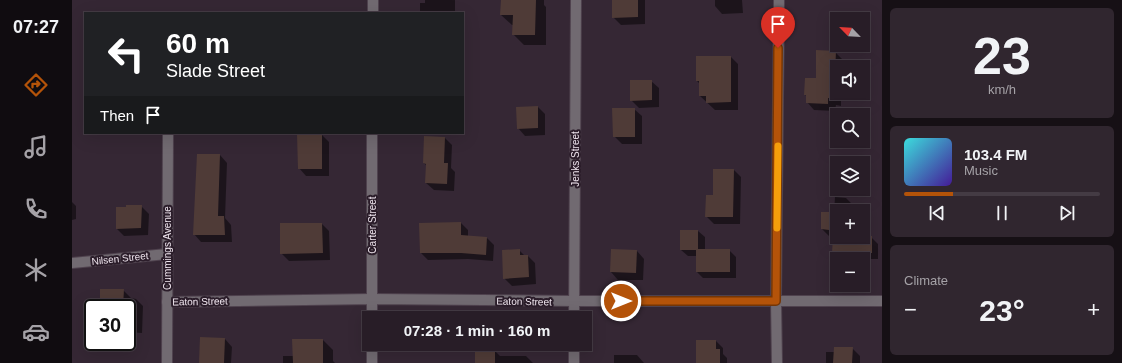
<!DOCTYPE html>
<html lang="en">
<head>
<meta charset="utf-8">
<style>
  body { margin:0; font-family:Arial,sans-serif; background:#30262f; color:#f1f3f6; height:100vh; display:flex; flex-direction:column; font-size:15px; white-space:nowrap }
  * { box-sizing:border-box; margin:0 }
  p { font-size:13px; color:#a5a2a7 }
  .icon { flex:none; width:22px; height:22px; fill:none; stroke:currentColor; stroke-width:2; stroke-linecap:round; stroke-linejoin:round }
  .map { position:relative; flex:1; overflow:hidden }
  .drawer { display:flex; flex-direction:column; gap:8px; padding:8px; background:#161015; width:240px }
  .drawer>* { flex:none }
  .top-card { position:absolute; left:12px; top:12px; width:380px; height:122px; border-radius:0px; box-shadow:0 4px 16px #0002,0 0 0 1px #443b44; background:#202124; color:#fff; overflow:hidden }
  .needle { width:26px; rotate:295deg }
  .fabs { position:absolute; left:758px; top:12px; display:grid; gap:8px }
  .fabs a { display:grid; place-items:center; width:40px; height:40px; border-radius:0px; background:#281d27; box-shadow:0 4px 16px #0002,0 0 0 1px #443b44; font-size:20px }
  .speed { position:absolute; left:12px; top:299px; display:flex; gap:8px; font-size:20px; font-weight:700; text-align:center }
  .speed>* { display:grid; place-content:center; width:52px; height:52px; border-radius:50%; background:#281d27; box-shadow:0 4px 16px #0002,0 0 0 1px #443b44; line-height:1 }
  .speed .limit { border:2px solid #111; border-radius:6px; background:#fff; color:#111 }
  .pin { position:absolute; display:grid; place-items:center; width:34px; height:34px; color:#fff; margin:-41px -17px; border-radius:50% 50% 50% 0; rotate:-45deg; box-shadow:0 0 4px #0007 }
  .pin .icon { rotate:45deg }
  .me { position:absolute; width:44px; margin:-22px; rotate:90deg; stroke-linejoin:round; filter:drop-shadow(0 0 3px #0008) }
  .turn { display:flex; align-items:center; gap:14px; height:84px; padding:0 16px; font-size:18px }
  .turn .icon { width:52px; height:52px; stroke-width:2.5 }
  .turn b { display:block; font-size:28px; line-height:34px }
  .then { display:flex; align-items:center; height:38px; padding:0 16px; background:#0003; gap:8px; font-size:15px }
  .big { font-size:30px; font-weight:700; line-height:1.1 }
  .drawer .widget { flex:1; display:flex; flex-direction:column; justify-content:center; gap:6px; min-width:0; padding:0 14px; border-radius:6px; background:#30262f }
  .drawer .dial { align-items:center; gap:0 }
  .dial b { font-size:52px; line-height:1 }
  .song { display:flex; align-items:center; gap:12px }
  .cover { width:48px; height:48px; border-radius:6px; background:linear-gradient(135deg,hsl(180 70% 55%),hsl(260 70% 35%)) }
  .played { height:4px; border-radius:2px; background:linear-gradient(90deg,#b45309 25%,#443b44 25%) }
  .keys { display:flex; justify-content:space-around; direction:ltr }
  .heat { display:flex; justify-content:space-between; align-items:center; font-size:22px; direction:ltr }
  .trip { position:absolute; left:290px; top:311px; width:230px; height:40px; border-radius:0px; background:#281d27; box-shadow:0 4px 16px #0002,0 0 0 1px #443b44; font-weight:700; line-height:40px; text-align:center }
  main { display:flex; flex:1; min-height:0 }
  .tabs { display:flex; flex-direction:column; width:72px; justify-content:space-around; align-items:center; background:#100c10; color:#a5a2a7 }
  .tabs .icon { width:28px; height:28px }
  .tabs .selected { color:#b45309 }
  .tabs b { font-size:18px; color:#f1f3f6 }
  .map>svg:first-child { display:block }
</style>
</head>
<body>
<main>
<nav class="tabs">
<b>07:27</b>
<svg class="icon selected" aria-label="directions" viewBox="0 0 24 24"><path d="M12 3l9 9-9 9-9-9zM9 14v-3h6M13 9l2 2-2 2"/></svg>
<svg class="icon" aria-label="music" viewBox="0 0 24 24"><path d="M9 18V5l10-2v13"/><circle cx="6" cy="18" r="3"/><circle cx="16" cy="16" r="3"/></svg>
<svg class="icon" aria-label="phone" viewBox="0 0 24 24"><path d="M5 4h4l2 5-3 2q2 4 5 5l2-3 5 2v4C11 20 4 13 5 4z"/></svg>
<svg class="icon" aria-label="climate" viewBox="0 0 24 24"><path d="M12 3v18M4 7l16 10M4 17L20 7"/></svg>
<svg class="icon" aria-label="car" viewBox="0 0 24 24"><path d="M5 17H2v-5l4-1 3-4h7l3 4 3 1v5h-3M9 17h6M6 11h13"/><circle cx="7" cy="17" r="2"/><circle cx="17" cy="17" r="2"/></svg>
</nav>
<div class="map">
<svg width="810" height="363" viewBox="0 0 810 363">
  <rect width="100%" height="100%" fill="#352734"/>
  <g fill="#0007">
    <polygon points="353,0 383,0 383,13 348,13 348,3 353,3"/>
    <polygon points="441,0 472,0 472,5 474,7 474,45 452,45 441,34 441,25 440,25 429,15"/>
    <polygon points="541,0 573,0 573,24 549,25 541,17"/>
    <polygon points="643,0 670,0 671,13 650,14 643,6"/>
    <polygon points="763,52 771,60 770,67 765,67 765,93 769,93 769,106 764,105 763,111 742,110 735,102 735,96 733,95"/>
    <polygon points="659,57 666,64 666,110 643,110 628,96 628,84 625,81"/>
    <polygon points="579,81 587,88 587,107 567,108 559,100"/>
    <polygon points="466,107 473,114 473,135 453,136 446,128"/>
    <polygon points="562,109 570,116 570,144 550,144 542,136"/>
    <polygon points="249,134 257,142 257,176 234,176 227,168"/>
    <polygon points="353,137 373,138 380,145 379,168 383,172 382,191 362,190 354,183 355,166 352,163"/>
    <polygon points="148,155 155,163 153,218 159,225 160,242 129,242 122,234"/>
    <polygon points="662,170 669,177 668,224 642,224 634,216 642,196"/>
    <polygon points="763,197 774,198 780,204 780,211 765,211 765,237 799,237 806,244 806,259 767,259 761,253 762,236 757,236 750,229 762,213"/>
    <polygon points="0,202 4,206 4,219 0,220"/>
    <polygon points="69,206 77,214 76,235 52,236 45,229"/>
    <polygon points="389,223 396,230 396,237 415,238 422,245 421,261 396,259 356,260 349,253 348,224"/>
    <polygon points="250,224 257,231 258,260 217,261 209,253"/>
    <polygon points="609,231 626,231 633,237 633,250 657,250 664,257 664,278 631,278 625,272 625,256 616,256 609,250"/>
    <polygon points="447,250 453,256 456,256 463,263 464,284 440,286 432,278"/>
    <polygon points="540,250 565,251 572,259 571,280 546,280 539,272"/>
    <polygon points="51,290 59,298 64,299 71,306 70,333 55,332 55,308 29,308"/>
    <polygon points="153,339 160,347 159,363 128,363"/>
    <polygon points="251,340 261,350 261,361 263,363 211,363 211,356 222,356"/>
    <polygon points="644,341 651,348 651,354 655,358 655,363 625,363"/>
    <polygon points="780,348 788,356 788,363 754,363 754,352 762,352"/>
    <polygon points="422,350 428,356 454,356 461,363 404,363"/>
    <polygon points="542,355 565,355 572,363 542,363"/>
  </g>
  <g fill="#4f3b37">
    <polygon points="429,0 464,0 463,35 440,35 441,15 428,15"/>
    <polygon points="540,0 566,0 566,17 540,18"/>
    <polygon points="744,50 764,51 762,99 756,98 756,104 734,103 734,95 732,95 733,78 744,78"/>
    <polygon points="624,56 659,56 659,102 634,103 634,96 627,96 627,81 624,81"/>
    <polygon points="558,80 580,80 580,100 558,101"/>
    <polygon points="466,106 466,128 445,129 444,107"/>
    <polygon points="540,108 563,108 563,137 541,137"/>
    <polygon points="250,133 250,169 226,169 225,134"/>
    <polygon points="352,136 373,137 372,163 376,163 375,184 353,183 354,164 351,163"/>
    <polygon points="125,154 148,154 146,216 152,216 153,235 121,235"/>
    <polygon points="641,169 662,169 661,217 633,217 634,195 641,195"/>
    <polygon points="54,205 70,205 69,228 44,229 44,207 54,207"/>
    <polygon points="749,212 765,212 765,231 749,229"/>
    <polygon points="389,222 389,235 415,237 414,255 389,253 348,253 347,223"/>
    <polygon points="208,223 250,223 251,253 208,254"/>
    <polygon points="608,230 626,230 626,249 658,249 658,272 624,272 624,250 608,250"/>
    <polygon points="761,236 765,236 765,237 800,236 800,253 760,253"/>
    <polygon points="448,249 448,255 456,255 457,277 431,279 430,250"/>
    <polygon points="539,249 565,250 564,273 538,272"/>
    <polygon points="28,289 52,289 51,308 28,308"/>
    <polygon points="128,337 153,338 152,363 127,363"/>
    <polygon points="220,339 251,339 251,363 221,363"/>
    <polygon points="624,340 644,340 644,349 648,349 648,363 624,363"/>
    <polygon points="762,347 781,347 780,363 761,363"/>
    <rect x="403" y="349" width="20" height="14"/>
  </g>
  <g fill="none" stroke-linecap="round" stroke-linejoin="round">
    <g stroke="#4f424e" stroke-width="12">
      <g id="minor">
        <polyline points="301,13 301,0"/>
        <polyline points="0,263 95,254"/>
        <polyline points="95,302 300,299 502,301 810,301"/>
        <polyline points="300,318 300,133"/>
        <polyline points="502,318 504,0"/>
        <polyline points="300,344 300,363"/>
        <polyline points="95,363 96,133"/>
        <polyline points="502,363 502,344"/>
        <polyline points="705,363 704,301 707,0"/>
      </g>
    </g>
    <use href="#minor" stroke="#716a71" stroke-width="10"/>
  </g>
  <g fill="none" stroke-linecap="round" stroke-linejoin="round">
    <g stroke="#753606" stroke-width="10">
      <polyline id="route" points="549,301 704,301 706,48"/>
    </g>
    <use href="#route" stroke="#b45309" stroke-width="7"/>
    <polyline stroke="#f59e0b" stroke-width="7" points="705,228 706,146"/>
  </g>
  <g text-anchor="middle" stroke-width="4" stroke-linejoin="round" paint-order="stroke">
    <g font-size="10" fill="#efe5ee" stroke="#2b1d2a">
      <text transform="translate(503 159) rotate(-90)" y="4">Jenks Street</text>
      <text transform="translate(300 225) rotate(-90)" y="4">Carter Street</text>
      <text transform="translate(95 248) rotate(-90)" y="4">Cummings Avenue</text>
      <text transform="translate(48 258) rotate(-6)" y="4">Nilsen Street</text>
      <text transform="translate(128 301) rotate(-1)" y="4">Eaton Street</text>
      <text transform="translate(452 301) rotate(1)" y="4">Eaton Street</text>
    </g>
  </g>
</svg>
<div class="fabs">
<a><svg class="needle" viewBox="-14 -14 28 28"><path d="M0-13l5 13h-10z" fill="#e53935"/><path d="M0 13l5-13h-10z" fill="#a5a2a7"/></svg></a>
<a><svg class="icon" aria-label="sound" viewBox="0 0 24 24"><path d="M4 9h4l5-4v14l-5-4H4zM17 9q2 3 0 6"/></svg></a>
<a><svg class="icon" aria-label="search" viewBox="0 0 24 24"><circle cx="10" cy="10" r="6"/><path d="M15 15l6 6"/></svg></a>
<a><svg class="icon" aria-label="layers" viewBox="0 0 24 24"><path d="M12 4l9 5-9 5-9-5zM3 14l9 5 9-5"/></svg></a>
<a>+</a>
<a>−</a>
</div>
<div class="speed"><div class="limit">30</div></div>
<div class="pin" style="left:706px;top:48px;background:#d93025"><svg class="icon" aria-label="arrive" viewBox="0 0 24 24"><path d="M6 21V4h12l-3 4 3 4H6"/></svg></div>
<svg class="me" style="left:549px;top:301px" viewBox="-20 -20 40 40"><circle r="17" fill="#b45309" stroke="#fff" stroke-width="3"/><path d="M0-11L8 9 0 5-8 9z" fill="#fff"/></svg>
<div class="trip">07:28 · 1 min · 160 m</div>
<div class="top-card">
<div class="turn"><svg class="icon" aria-label="left" viewBox="0 0 24 24"><path d="M17 20v-9H6M10 6l-5 5 5 5"/></svg><div><b>60 m</b>Slade Street</div></div>
<div class="then">Then<svg class="icon" aria-label="arrive" viewBox="0 0 24 24"><path d="M6 21V4h12l-3 4 3 4H6"/></svg></div>
</div>
</div>
<section class="drawer">
<div class="widget dial"><b>23</b><p>km/h</p></div>
<div class="widget">
<div class="song"><i class="cover"></i><div><b>103.4 FM</b><p>Music</p></div></div>
<div class="played"></div>
<div class="keys"><svg class="icon" aria-label="previous" viewBox="0 0 24 24"><path d="M18 5L8 12l10 7zM5 5v14"/></svg><svg class="icon" aria-label="pause" viewBox="0 0 24 24"><path d="M8 5v14M16 5v14"/></svg><svg class="icon" aria-label="next" viewBox="0 0 24 24"><path d="M6 5l10 7-10 7zM19 5v14"/></svg></div>
</div>
<div class="widget"><p>Climate</p>
<div class="heat"><a>−</a><b class="big">23°</b><a>+</a></div>
</div>
</section>
</main>
</body>
</html>
